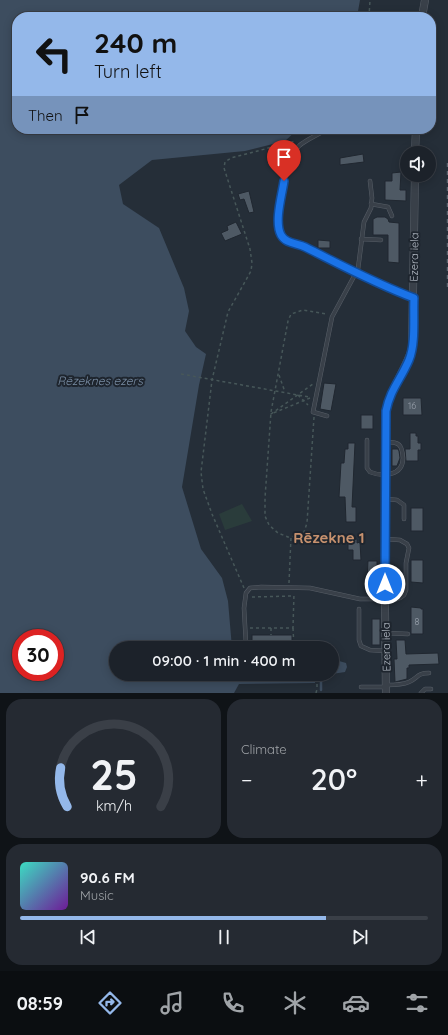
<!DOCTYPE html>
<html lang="en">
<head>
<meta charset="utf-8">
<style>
  body { margin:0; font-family:Quicksand,sans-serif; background:#252a32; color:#f1f3f6; height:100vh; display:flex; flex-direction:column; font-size:15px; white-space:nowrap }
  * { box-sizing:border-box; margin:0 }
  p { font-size:13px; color:#a0a4a8 }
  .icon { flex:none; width:22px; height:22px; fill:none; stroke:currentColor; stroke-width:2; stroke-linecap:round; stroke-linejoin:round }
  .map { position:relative; height:693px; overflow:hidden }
  .side { display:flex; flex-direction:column; gap:6px; padding:6px; background:#0f1317; flex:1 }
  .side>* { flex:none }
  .guide { position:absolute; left:12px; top:12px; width:424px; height:122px; border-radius:16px; box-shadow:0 2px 10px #0003,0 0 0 1px #3a3f47; background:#94b8ea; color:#111; overflow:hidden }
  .controls { position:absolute; left:400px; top:146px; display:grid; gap:8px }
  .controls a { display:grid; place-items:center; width:36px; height:36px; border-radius:50%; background:#1c222a; box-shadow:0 2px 10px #0003,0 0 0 1px #3a3f47; font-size:20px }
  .speed { position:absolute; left:12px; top:629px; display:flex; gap:8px; font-size:20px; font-weight:700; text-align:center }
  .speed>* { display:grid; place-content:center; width:52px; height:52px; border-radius:50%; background:#1c222a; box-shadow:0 2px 10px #0003,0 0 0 1px #3a3f47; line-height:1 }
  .speed .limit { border:6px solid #d22; background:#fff; color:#111 }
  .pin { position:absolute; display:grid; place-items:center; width:34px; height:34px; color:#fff; margin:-41px -17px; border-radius:50% 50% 50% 0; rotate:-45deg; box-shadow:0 0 4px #0007 }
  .pin .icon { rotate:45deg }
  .me { position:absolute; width:44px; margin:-22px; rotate:0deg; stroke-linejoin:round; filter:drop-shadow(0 0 3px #0008) }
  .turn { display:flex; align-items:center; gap:14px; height:84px; padding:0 16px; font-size:18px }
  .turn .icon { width:52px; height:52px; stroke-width:2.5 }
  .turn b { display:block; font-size:28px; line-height:34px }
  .then { display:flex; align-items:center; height:38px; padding:0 16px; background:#0003; gap:8px; font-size:15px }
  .big { font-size:30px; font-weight:600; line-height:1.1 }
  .side .widget { flex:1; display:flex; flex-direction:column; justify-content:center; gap:6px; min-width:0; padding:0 14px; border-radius:16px; background:#252a32 }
  .side .dial { align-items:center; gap:0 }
  .dial svg { height:104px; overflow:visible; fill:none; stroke:#3a3f47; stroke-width:7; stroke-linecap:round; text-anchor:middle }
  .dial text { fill:#f1f3f6; stroke:none }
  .song { display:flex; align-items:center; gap:12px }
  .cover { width:48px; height:48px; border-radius:6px; background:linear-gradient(135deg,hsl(170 70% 55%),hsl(280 70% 35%)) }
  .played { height:4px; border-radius:2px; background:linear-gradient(90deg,#94b8ea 75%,#3a3f47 75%) }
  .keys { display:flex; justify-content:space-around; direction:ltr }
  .heat { display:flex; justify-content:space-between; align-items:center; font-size:22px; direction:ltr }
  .side .tiles { flex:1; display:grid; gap:6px; grid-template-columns:1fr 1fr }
  .widget:last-child { grid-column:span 2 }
  .trip { position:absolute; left:109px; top:641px; width:230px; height:40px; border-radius:20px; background:#1c222a; box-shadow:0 2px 10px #0003,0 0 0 1px #3a3f47; font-weight:600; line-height:40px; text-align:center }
  .tab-bar { display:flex; height:64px; justify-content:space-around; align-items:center; background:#0b0e11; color:#a0a4a8 }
  .tab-bar .icon { width:28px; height:28px }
  .tab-bar .selected { color:#94b8ea }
  .tab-bar b { font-size:18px; color:#f1f3f6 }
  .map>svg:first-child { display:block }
</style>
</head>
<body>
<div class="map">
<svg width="448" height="693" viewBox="0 0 448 693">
  <rect width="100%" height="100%" fill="#252e38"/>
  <polygon fill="#2a3c3b" points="242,504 252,521 225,530 219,514"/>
  <g fill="#3d4d5f" fill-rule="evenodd">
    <path d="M 0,0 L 360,0 L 357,17 L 17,17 L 17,129 L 298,129 L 285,141 L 245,151 L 152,160 L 119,185 L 123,204 L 159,228 L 184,288 L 189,311 L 185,331 L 196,347 L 206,354 L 199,385 L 182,487 L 201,549 L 222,578 L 228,601 L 232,648 L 116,648 L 116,674 L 329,674 L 316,674 L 315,683 L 239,684 L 234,693 L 0,693 ZM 21,638 L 55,638 L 55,672 L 21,672 Z"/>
    <polygon points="332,659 346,663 347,667 345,672 332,674"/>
  </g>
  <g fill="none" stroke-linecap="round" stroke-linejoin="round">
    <polyline stroke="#3d4d5f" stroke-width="2.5" points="321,690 321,674"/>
  </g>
  <g fill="#4e5964" stroke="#202730">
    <polygon points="363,154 364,162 340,165 340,158"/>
    <polygon points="401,172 400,190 406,190 406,201 385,200 385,181 392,181 392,173"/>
    <polygon points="249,191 254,212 249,213 244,199 240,200 238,194"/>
    <polygon points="377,217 385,217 388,219 389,222 399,223 399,263 388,262 388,235 373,235 373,219"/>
    <polygon points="236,222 242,234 225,241 221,233 228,230 227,226"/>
    <polygon points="318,240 330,241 330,248 318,248"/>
    <polygon points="324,383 336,384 331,411 320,409"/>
    <polygon points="403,398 421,398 422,415 403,415"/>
    <rect x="361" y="415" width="12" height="14"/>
    <polygon points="410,433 416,433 416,436 418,436 418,443 421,443 421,450 418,450 418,461 406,461 405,449 410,449"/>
    <polygon points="348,443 355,443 352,507 356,507 356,522 346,522 345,497 339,497 341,463 344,463 345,449 348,449"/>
    <polygon points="392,449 398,449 399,451 400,458 397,466 392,466"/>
    <rect x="411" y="508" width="12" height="23"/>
    <polygon points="357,539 357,543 360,542 361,560 353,560 353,550 348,550 348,540"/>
    <polygon points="411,560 423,560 423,583 411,582"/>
    <polygon points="368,561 377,561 377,583 369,583 369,581 367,581"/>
    <polygon points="411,607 421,608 421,609 423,609 423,634 411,634"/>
    <rect x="372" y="619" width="8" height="26"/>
    <rect x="252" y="635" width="40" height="13"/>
    <polygon points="396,640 405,640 406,654 438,653 439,664 409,665 409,668 407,668 407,679 395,682 394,659 397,659"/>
  </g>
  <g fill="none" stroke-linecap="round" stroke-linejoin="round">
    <g stroke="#575e67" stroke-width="4.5">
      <g id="service">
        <path d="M 328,129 C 321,133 304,141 299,146 C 287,159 270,223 283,237 C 289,243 297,243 305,247 C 340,264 375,284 412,298"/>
        <polyline points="371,204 388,207 392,216"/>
        <polyline points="361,239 381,240"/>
        <polyline points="327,416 313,412 332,317 358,269 364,222 371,208 372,198 370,181"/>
        <path d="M 367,440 L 367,468 L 370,472 C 383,477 403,476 403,458 C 402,444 399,442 386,442"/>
        <polyline points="386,499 397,500 404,505 404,519"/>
        <polyline points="385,602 389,602 400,598 404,595 406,590 406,563 409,548 407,544 400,540 385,539"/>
        <polyline points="359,609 359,640 361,646 370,650 386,651"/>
        <polyline points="385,633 408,634"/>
        <polyline points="246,644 244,608 246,593 250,588 261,587 310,588 360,599 385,599"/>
        <path d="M 386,685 C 394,685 402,685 409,682 C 418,678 417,673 429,673"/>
        <polyline points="361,687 386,687"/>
        <polyline points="421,693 425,689 431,689"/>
      </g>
    </g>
    <g stroke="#575e67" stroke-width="8">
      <g id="minor">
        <polyline points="422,17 425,0"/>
        <polyline points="415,153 416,129"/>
        <path d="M 386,693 L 385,609 L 386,411 C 390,389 405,371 412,349 L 415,175"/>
      </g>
    </g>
    <g stroke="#475759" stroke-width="1.5" stroke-dasharray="3 3" stroke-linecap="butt">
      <polyline points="369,17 370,0"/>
      <polyline points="181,374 309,397"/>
      <polyline points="279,375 285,392"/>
      <polyline points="298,395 308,405"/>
      <polyline points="310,398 271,414 313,384"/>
      <polyline points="314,417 307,523 304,532 298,536 288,537 278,533 269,525 265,516 265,498 271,412 288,321 291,314 303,310 326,314"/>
      <polyline points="289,583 291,537"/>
      <polyline points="244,588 212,514 203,489 201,472 212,380 228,312 251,271 252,263 250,249 224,168 225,162 231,158 295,141"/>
      <polyline points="252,597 293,596"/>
      <polyline points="250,628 293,628 294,593"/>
      <polyline points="271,628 271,635"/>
      <polyline points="293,628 294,648"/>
      <polyline points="316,693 317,689 317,674"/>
    </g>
    <use href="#service" stroke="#394049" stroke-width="3.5"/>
    <use href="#minor" stroke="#394049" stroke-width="7"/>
    <polyline stroke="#5b646f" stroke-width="2.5" stroke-dasharray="4 4" stroke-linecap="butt" points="448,163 448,289"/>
  </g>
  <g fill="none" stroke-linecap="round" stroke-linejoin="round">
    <g stroke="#114b97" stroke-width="10">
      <path id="route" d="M 284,181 C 282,195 274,222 281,235 C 286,244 297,243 305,247 C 341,265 376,284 414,298 C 413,317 416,343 409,360 C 401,379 390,390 386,411 L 385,584"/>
    </g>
    <use href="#route" stroke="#1a73e8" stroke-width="7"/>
  </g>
  <g text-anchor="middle" stroke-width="4" stroke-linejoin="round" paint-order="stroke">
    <g font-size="9" fill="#9aa2ad">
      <text x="412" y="409">16</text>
      <text x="417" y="625">8</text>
    </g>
    <g font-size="11" fill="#b4bbc5" stroke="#1e252e">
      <text transform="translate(414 257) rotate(-89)" y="4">Ezera iela</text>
      <text transform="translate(386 647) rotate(-91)" y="4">Ezera iela</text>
    </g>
    <g font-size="12" font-style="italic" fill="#798da4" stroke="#1e252e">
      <text x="100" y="385">Rēzeknes ezers</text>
    </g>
    <g font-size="15" font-weight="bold" fill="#c6916e" stroke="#1e252e">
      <text x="329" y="543">Rēzekne 1</text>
    </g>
  </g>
</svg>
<div class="controls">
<a><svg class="icon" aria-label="sound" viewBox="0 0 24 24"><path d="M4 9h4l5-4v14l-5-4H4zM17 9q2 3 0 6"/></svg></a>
</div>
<div class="speed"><div class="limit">30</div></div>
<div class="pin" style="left:284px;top:181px;background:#d93025"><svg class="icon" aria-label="arrive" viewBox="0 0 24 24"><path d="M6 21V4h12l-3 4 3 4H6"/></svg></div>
<svg class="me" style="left:385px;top:584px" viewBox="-20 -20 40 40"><circle r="17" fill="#1a73e8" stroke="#fff" stroke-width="3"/><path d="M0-11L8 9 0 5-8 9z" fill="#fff"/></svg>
<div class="trip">09:00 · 1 min · 400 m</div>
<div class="guide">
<div class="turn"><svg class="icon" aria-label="left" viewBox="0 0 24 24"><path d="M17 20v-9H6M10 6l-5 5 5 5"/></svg><div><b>240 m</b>Turn left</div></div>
<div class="then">Then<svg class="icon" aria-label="arrive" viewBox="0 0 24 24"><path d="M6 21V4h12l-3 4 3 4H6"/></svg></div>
</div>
</div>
<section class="side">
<div class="tiles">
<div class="widget dial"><svg viewBox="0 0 100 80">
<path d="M14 69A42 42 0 1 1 86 69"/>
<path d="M14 69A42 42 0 0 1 9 39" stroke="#94b8ea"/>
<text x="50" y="56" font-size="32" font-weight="700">25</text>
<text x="50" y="72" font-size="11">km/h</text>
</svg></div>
<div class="widget"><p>Climate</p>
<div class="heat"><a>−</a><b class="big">20°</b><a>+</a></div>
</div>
<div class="widget">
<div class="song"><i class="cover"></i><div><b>90.6 FM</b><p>Music</p></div></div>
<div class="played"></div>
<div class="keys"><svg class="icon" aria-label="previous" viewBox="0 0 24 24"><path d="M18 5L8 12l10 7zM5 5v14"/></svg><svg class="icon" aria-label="pause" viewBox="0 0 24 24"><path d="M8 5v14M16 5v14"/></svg><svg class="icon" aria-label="next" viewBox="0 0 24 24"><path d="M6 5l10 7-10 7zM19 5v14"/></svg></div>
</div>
</div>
</section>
<nav class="tab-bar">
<b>08:59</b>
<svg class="icon selected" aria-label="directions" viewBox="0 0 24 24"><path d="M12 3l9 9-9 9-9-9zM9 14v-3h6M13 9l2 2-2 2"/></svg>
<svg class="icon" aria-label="music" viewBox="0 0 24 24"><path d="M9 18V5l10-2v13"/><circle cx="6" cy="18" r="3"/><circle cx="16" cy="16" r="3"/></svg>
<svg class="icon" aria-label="phone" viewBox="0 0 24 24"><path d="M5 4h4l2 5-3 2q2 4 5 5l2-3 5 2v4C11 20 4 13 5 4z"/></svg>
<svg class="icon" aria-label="climate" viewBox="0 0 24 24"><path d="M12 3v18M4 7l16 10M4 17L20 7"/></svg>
<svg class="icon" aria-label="car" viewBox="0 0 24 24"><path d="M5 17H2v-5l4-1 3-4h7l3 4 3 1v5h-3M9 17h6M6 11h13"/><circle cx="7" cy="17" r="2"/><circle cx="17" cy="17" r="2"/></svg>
<svg class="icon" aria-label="filters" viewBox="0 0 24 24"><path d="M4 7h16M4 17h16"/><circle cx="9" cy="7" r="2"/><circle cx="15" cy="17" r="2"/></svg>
</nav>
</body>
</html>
